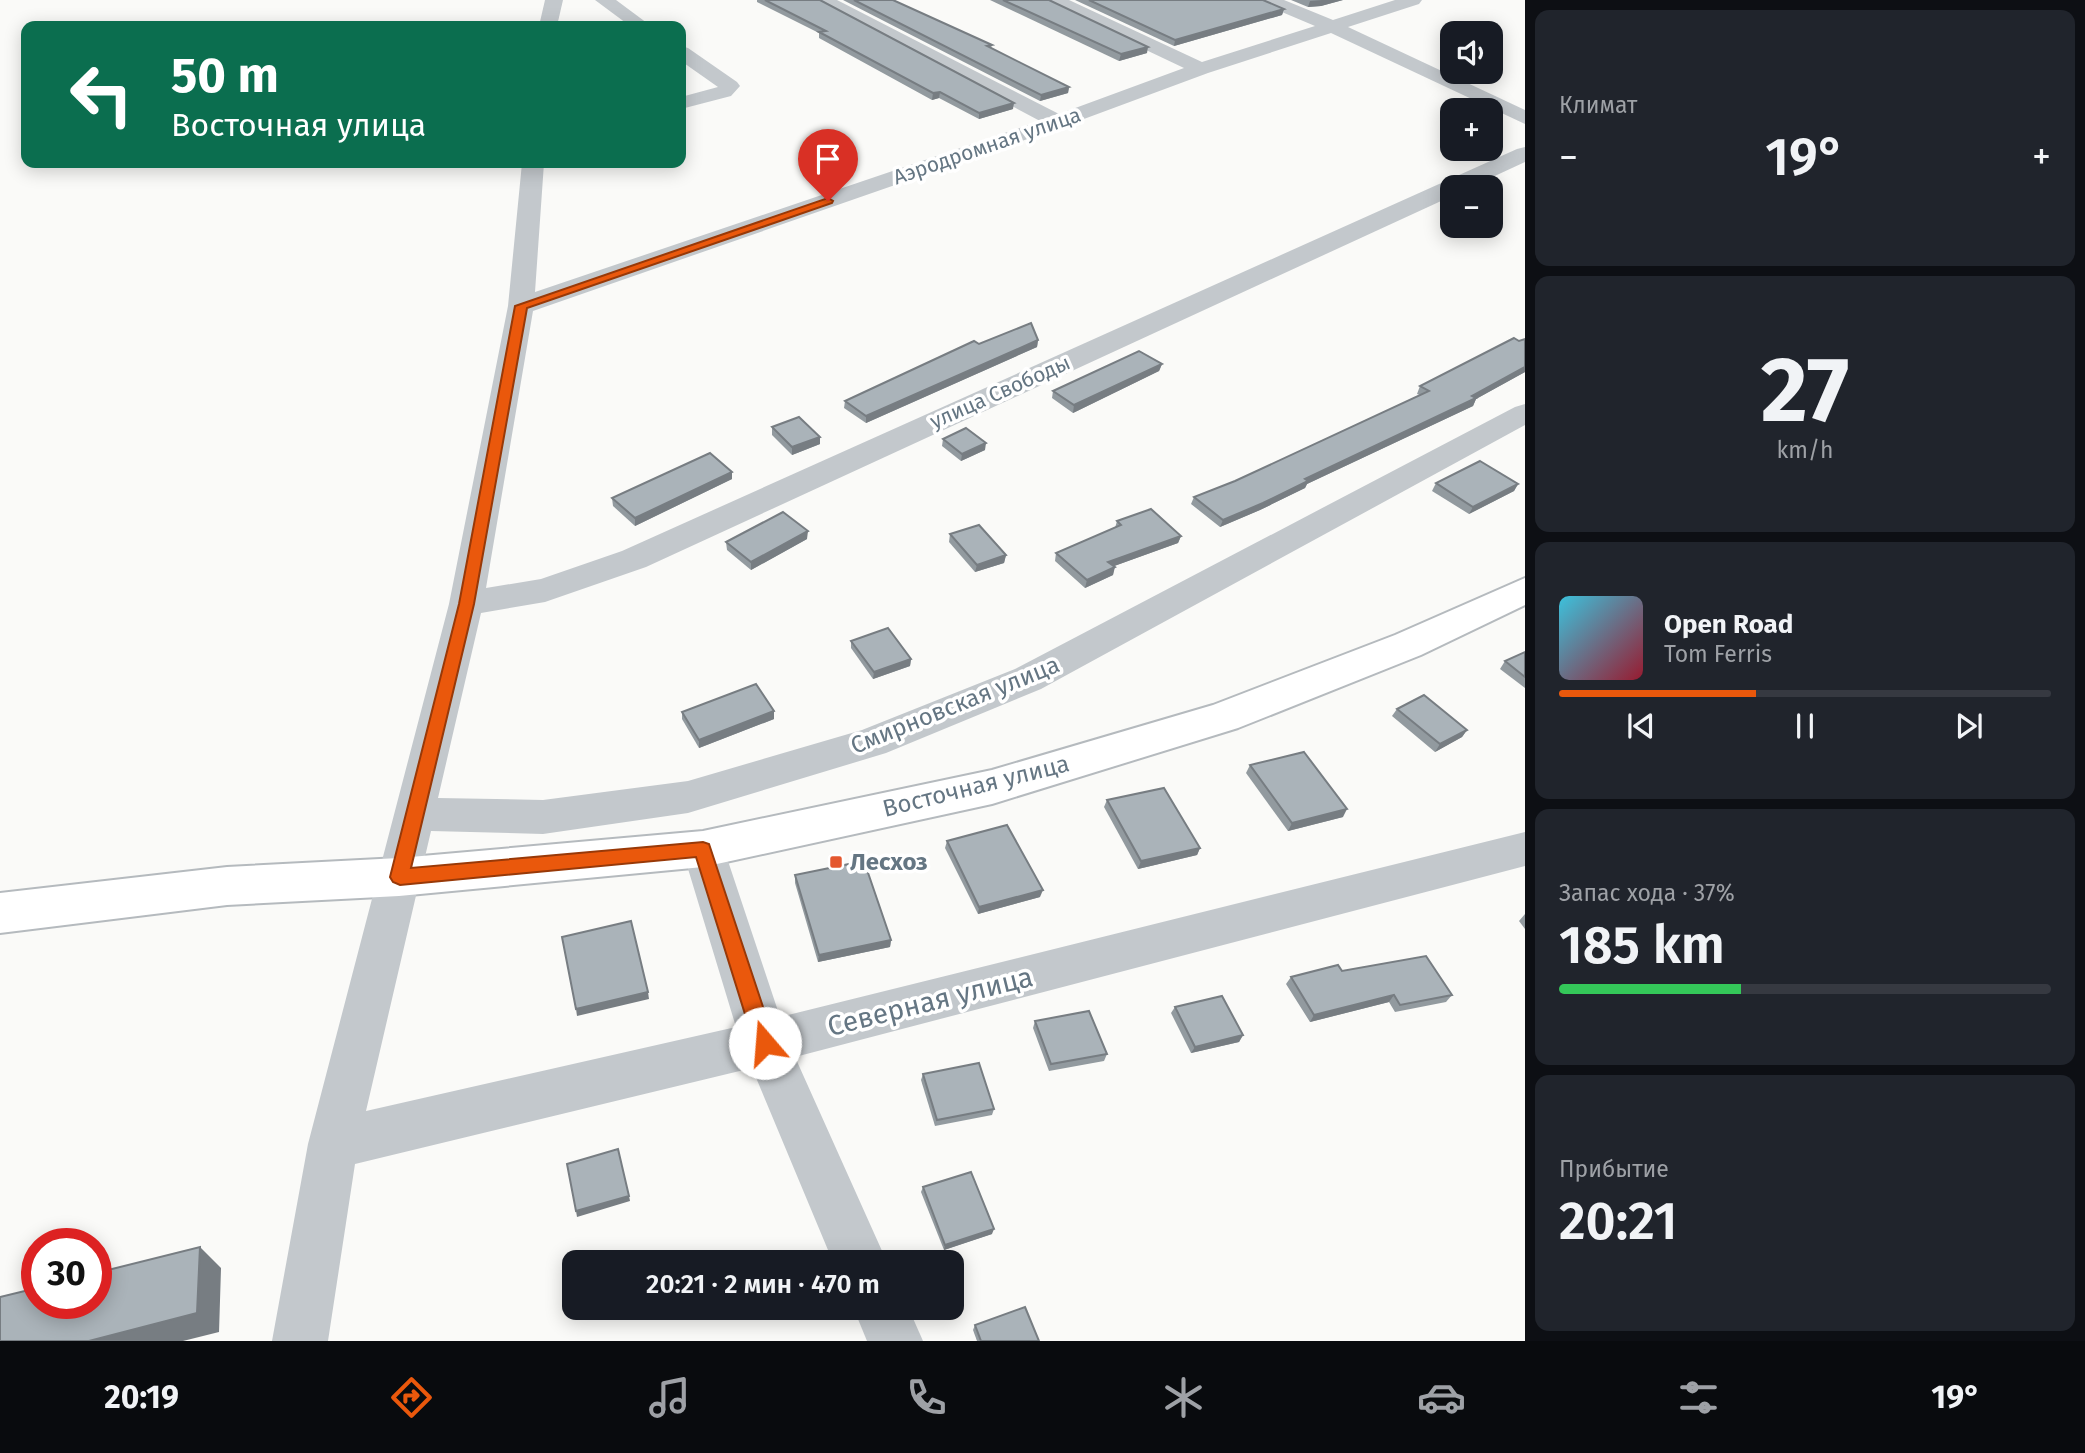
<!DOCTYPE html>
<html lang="ru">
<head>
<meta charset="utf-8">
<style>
  body { margin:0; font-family:"Fira Sans",sans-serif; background:#20242c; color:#f1f3f6; height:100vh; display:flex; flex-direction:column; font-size:26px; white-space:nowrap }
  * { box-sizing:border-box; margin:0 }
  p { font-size:23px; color:#9ea1a6 }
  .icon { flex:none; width:38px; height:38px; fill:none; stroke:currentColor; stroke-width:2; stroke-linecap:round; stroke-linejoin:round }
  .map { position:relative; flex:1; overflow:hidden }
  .side { display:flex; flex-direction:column; gap:10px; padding:10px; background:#0d0f14; width:560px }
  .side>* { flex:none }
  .banner { position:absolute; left:21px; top:21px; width:665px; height:147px; border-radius:14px; box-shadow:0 4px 18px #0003; background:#0b6e4f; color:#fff; overflow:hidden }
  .fabs { position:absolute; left:1440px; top:21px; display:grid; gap:14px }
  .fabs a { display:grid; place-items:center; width:63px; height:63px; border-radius:14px; background:#171b24; box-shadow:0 4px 18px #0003; font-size:35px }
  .speed { position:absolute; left:21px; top:1228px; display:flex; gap:14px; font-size:35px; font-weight:700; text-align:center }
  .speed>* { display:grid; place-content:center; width:91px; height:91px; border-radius:50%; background:#171b24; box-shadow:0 4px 18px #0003; line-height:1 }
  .speed .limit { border:10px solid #d22; background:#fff; color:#111 }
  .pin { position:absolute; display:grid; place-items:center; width:60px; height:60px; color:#fff; margin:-72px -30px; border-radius:50% 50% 50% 0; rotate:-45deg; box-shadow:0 0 7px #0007 }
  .pin .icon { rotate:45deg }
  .me { position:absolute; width:77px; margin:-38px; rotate:342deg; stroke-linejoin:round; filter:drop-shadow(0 0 5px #0008) }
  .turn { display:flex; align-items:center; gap:24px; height:147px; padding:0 35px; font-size:32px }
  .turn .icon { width:91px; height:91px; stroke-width:2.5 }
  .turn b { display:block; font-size:49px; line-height:60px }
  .big { font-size:52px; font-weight:600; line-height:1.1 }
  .side .tile { flex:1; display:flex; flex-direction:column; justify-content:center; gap:10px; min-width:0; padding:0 24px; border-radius:14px; background:#20242c }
  .side .dial { align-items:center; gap:0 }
  .dial b { font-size:91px; line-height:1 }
  .song { display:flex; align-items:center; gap:21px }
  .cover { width:84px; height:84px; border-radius:10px; background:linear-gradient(135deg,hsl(190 70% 55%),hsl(350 70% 35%)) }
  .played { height:7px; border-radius:4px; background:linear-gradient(90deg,#ea580c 40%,#363941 40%) }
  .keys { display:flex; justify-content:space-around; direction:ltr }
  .heat { display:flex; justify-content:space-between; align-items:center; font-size:38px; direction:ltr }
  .charge { height:10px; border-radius:5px; background:linear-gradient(90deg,#34c759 37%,#363941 0) }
  .trip { position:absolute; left:562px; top:1250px; width:402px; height:70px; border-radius:14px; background:#171b24; box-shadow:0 4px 18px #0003; font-weight:600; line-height:70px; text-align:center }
  .tabs { display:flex; height:112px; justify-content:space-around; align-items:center; background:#090b0e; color:#9ea1a6 }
  .tabs .icon { width:49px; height:49px }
  .tabs .selected { color:#ea580c }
  .tabs b { font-size:32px; color:#f1f3f6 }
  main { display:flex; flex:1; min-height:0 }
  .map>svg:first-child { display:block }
</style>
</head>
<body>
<main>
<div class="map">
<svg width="1525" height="1341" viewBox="0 0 1525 1341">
  <rect width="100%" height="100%" fill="#fafaf8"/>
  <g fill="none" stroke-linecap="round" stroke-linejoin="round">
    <g stroke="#b5babe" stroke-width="4">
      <polygon id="major" points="1525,578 1525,605 1421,655 1238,728 992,804 703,867 399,896 227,905 0,933 0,893 227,867 399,858 703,831 992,770 1213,705 1395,635"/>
    </g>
    <g fill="#c3c8cc" fill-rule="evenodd">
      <polygon points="545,0 563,0 557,26 539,26"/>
      <polygon points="595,0 616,0 651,26 630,26"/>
      <polygon points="814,0 837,0 1059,114 1184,68 1049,4 1046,0 1069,0 1202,62 1315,26 1263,4 1260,0 1284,0 1333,20 1395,0 1422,0 1419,4 1348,27 1525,110 1525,124 1331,33 1208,73 1065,126 533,311 486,588 541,579 622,551 1517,149 1525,147 1525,162 1471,187 1452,187 1452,196 646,567 545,602 481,613 438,798 543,800 688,781 862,730 1015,669 1515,407 1525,404 1525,425 1041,689 886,753 688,813 543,834 431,831 366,1111 736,1027 682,849 688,837 703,832 718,837 724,849 780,1017 1525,832 1525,866 795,1057 887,1262 833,1262 752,1068 355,1164 328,1341 272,1341 308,1144 449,604 508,306 522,163 544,163 535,292 1040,121"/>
      <polygon points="681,46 688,48 737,82 740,86 731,96 681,109 681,97 718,87 681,61"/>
      <polygon points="853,1307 908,1307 923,1341 867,1341"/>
    </g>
    <use href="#major" fill="#fff" fill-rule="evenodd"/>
  </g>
  <g fill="#929a9f">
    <polygon points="757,0 820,0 1013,109 979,119 939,98 932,100 819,38 819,33 757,2"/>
    <polygon points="843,0 893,0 992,45 991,48 1069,87 1068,93 1040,101"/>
    <polygon points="990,0 1049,0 1147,53 1119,61"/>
    <polygon points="1075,0 1263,0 1284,9 1282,15 1174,46"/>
    <polygon points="1291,0 1343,0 1321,6 1308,7"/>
    <polygon points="1525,339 1525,372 1476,399 1473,406 1307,484 1305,488 1260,510 1220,527 1191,504 1194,497 1235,481 1420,395 1417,394 1420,386"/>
    <polygon points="1038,340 1037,347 866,423 844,408 845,401 979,344"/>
    <polygon points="1162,364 1159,371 1073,413 1052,398 1053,391"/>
    <polygon points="772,427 820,437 820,444 792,455 772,435"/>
    <polygon points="943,439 985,450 961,461 942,446"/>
    <polygon points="732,472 732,479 635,526 613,506 612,498"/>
    <polygon points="1436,483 1518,484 1514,491 1469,514 1432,491"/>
    <polygon points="1117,521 1181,536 1178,543 1114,566 1113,575 1085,588 1055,561 1056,553 1115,528"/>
    <polygon points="950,534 1006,555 1004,563 975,572 949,542"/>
    <polygon points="807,539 751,570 727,550 726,542"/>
    <polygon points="851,641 911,659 910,666 873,679 851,648"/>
    <polygon points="1525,652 1525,688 1500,669 1505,661"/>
    <polygon points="1397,709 1467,730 1462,737 1435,752 1392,716"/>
    <polygon points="682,712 774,719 699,748 682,719"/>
    <polygon points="1250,765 1343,817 1288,831 1246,773"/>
    <polygon points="1107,800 1200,848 1197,855 1138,869 1104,807"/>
    <polygon points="947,841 1040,897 978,914 945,848"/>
    <polygon points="795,875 891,940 890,947 818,962 795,883"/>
    <polygon points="1525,914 1525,929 1519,921"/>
    <polygon points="1342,971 1452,995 1446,1002 1395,1012 1389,1002 1310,1022 1286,984 1291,977"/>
    <polygon points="1175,1007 1243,1035 1239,1042 1191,1053 1171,1013"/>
    <polygon points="1035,1021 1107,1054 1104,1061 1049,1071 1033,1028"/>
    <polygon points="923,1074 994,1109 992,1115 935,1126 921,1080"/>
    <polygon points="923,1187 992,1234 944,1250 921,1192"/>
    <polygon points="975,1325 1039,1341 977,1341 973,1330"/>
  </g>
  <g fill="#777d82">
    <polygon points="1322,0 1343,0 1321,6 1308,7 1310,1"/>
    <polygon points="1284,9 1282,15 1174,46 1175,40"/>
    <polygon points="1148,47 1147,53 1119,61 1121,54"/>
    <polygon points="1069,87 1068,93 1040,101 1041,95"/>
    <polygon points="940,92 939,98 932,100 933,93"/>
    <polygon points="1014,103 1013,109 979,119 979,113"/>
    <polygon points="1038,340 1037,347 866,423 866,416"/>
    <polygon points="1162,364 1159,371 1073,413 1074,405"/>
    <polygon points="1525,367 1525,372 1476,399 1473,406 1307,484 1305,488 1260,510 1220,527 1223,520 1472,396"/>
    <polygon points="820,437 820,444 792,455 792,447"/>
    <polygon points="986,443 985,450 961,461 962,454"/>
    <polygon points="732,472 732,479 635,526 635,518"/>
    <polygon points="1518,484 1514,491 1469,514 1473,507"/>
    <polygon points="808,531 807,539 751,570 751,562"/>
    <polygon points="1181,536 1178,543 1106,569 1108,562"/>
    <polygon points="1006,555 1004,563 975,572 977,565"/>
    <polygon points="1115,567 1113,575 1085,588 1087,580"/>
    <polygon points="911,659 910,666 873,679 874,672"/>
    <polygon points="774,711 774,719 699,748 699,740"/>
    <polygon points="1467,730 1462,737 1435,752 1440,744"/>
    <polygon points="1347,809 1343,817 1288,831 1292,823"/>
    <polygon points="1200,848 1197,855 1138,869 1141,861"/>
    <polygon points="1043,890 1040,897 978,914 979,907"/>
    <polygon points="891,940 890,947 818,962 819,955"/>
    <polygon points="648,992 649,999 577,1016 576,1009"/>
    <polygon points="1394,995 1389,1002 1310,1022 1314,1015"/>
    <polygon points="1243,1035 1239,1042 1191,1053 1195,1047"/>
    <polygon points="629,1196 630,1201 577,1217 576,1211"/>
    <polygon points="994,1229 992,1234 944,1250 945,1245"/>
    <polygon points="200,1247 221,1268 219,1332 183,1341 89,1341"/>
  </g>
  <g fill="#aab3b9" stroke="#777d82" stroke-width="2">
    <polygon points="765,0 820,0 1014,103 979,113 940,92 933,93 819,32 826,31"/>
    <polygon points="854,0 893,0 992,45 987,46 1069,87 1041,95"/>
    <polygon points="1003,0 1049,0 1148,47 1121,54"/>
    <polygon points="1089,0 1263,0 1284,9 1175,40"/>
    <polygon points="1031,323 1038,340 866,416 845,401 974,341 979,344"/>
    <polygon points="1514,338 1519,341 1525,339 1525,367 1472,396 1476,398 1305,479 1308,481 1263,503 1223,520 1194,497 1235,481 1429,391 1420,386"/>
    <polygon points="1139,351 1162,364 1074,405 1053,391"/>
    <polygon points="799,417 820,437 792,447 772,427"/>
    <polygon points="966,428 986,443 962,454 943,439"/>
    <polygon points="710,453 732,472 635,518 612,498"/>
    <polygon points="1480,461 1518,484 1473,507 1436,483"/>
    <polygon points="1151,509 1181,536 1108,562 1115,567 1087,580 1056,553 1121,525 1117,521"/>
    <polygon points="783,512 808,531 751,562 726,542"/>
    <polygon points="979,525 1006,555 977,565 950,534"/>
    <polygon points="888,628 911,659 874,672 851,641"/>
    <polygon points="1525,652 1525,677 1505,661"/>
    <polygon points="756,684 774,711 699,740 682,712"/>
    <polygon points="1424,695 1467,730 1440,744 1397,709"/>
    <polygon points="1304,752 1347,809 1292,823 1250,765"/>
    <polygon points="1164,788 1200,848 1141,861 1107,800"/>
    <polygon points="1007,825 1043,890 979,907 947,841"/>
    <polygon points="864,861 891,940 819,955 795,875"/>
    <polygon points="631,921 648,992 576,1009 562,937"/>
    <polygon points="1426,956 1452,995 1400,1005 1394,995 1314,1015 1291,977 1338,965 1342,971"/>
    <polygon points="1222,996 1243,1035 1195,1047 1175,1007"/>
    <polygon points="1089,1011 1107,1054 1051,1064 1035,1021"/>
    <polygon points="979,1063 994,1109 937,1120 923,1074"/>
    <polygon points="618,1149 629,1196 576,1211 567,1164"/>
    <polygon points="971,1172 994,1229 945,1245 923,1187"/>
    <polygon points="200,1247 197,1313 89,1341 0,1341 0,1297 37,1288 37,1304 96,1304 96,1273"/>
    <polygon points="1025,1307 1039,1341 981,1341 975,1325"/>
  </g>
  <polygon fill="#ea580c" stroke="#983908" stroke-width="2" points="828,198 833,201 832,203 527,308 474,604 411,868 703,842 709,844 775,1043 772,1050 765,1053 757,1050 754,1043 696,857 400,885 393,882 390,877 459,604 515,306"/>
  <rect fill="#e4572e" stroke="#fff" stroke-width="2.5" x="829" y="855" width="14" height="14" rx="3.5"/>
  <g text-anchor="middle" stroke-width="7" stroke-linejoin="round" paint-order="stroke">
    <g font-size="21" fill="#657683" stroke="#fff">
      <text transform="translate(987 146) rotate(-19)" y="7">Аэродромная улица</text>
      <text transform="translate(1000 392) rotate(-24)" y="7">улица Свободы</text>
    </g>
    <g font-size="24" fill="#657683" stroke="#fff">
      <text transform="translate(955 705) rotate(-22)" y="8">Смирновская улица</text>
      <text transform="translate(976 786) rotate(-14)" y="8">Восточная улица</text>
    </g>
    <g font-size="24" font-weight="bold" fill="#657683" stroke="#fff" text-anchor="start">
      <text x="850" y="870">Лесхоз</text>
    </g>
    <g font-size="28" fill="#657683" stroke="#fff">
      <text transform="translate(930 1001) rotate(-14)" y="10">Северная улица</text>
    </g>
  </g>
</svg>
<div class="fabs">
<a><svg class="icon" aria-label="sound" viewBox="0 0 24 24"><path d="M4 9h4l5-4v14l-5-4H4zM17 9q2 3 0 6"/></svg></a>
<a>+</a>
<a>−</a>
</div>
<div class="speed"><div class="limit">30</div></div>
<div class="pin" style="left:828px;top:201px;background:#d93025"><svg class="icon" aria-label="arrive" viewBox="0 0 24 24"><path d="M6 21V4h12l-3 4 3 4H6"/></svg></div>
<svg class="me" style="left:765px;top:1043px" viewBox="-20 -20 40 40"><circle r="19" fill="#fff"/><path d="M0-13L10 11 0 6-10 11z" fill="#ea580c"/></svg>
<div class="trip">20:21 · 2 мин · 470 m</div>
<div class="banner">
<div class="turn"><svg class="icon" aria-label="left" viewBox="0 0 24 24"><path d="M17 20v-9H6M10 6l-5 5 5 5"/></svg><div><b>50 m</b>Восточная улица</div></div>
</div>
</div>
<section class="side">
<div class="tile"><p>Климат</p>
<div class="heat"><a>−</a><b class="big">19°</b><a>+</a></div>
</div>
<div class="tile dial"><b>27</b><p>km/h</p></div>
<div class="tile">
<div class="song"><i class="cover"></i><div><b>Open Road</b><p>Tom Ferris</p></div></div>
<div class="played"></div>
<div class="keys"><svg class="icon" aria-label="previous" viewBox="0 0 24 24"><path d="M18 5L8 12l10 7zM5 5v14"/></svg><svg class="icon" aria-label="pause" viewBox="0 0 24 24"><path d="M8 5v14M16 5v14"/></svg><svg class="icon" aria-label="next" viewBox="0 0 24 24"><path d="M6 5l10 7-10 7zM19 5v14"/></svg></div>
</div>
<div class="tile"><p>Запас хода · 37%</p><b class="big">185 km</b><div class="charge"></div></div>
<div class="tile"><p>Прибытие</p><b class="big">20:21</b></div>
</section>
</main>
<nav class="tabs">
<b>20:19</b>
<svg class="icon selected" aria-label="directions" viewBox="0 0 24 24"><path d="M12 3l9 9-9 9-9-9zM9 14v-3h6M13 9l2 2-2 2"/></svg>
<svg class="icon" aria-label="music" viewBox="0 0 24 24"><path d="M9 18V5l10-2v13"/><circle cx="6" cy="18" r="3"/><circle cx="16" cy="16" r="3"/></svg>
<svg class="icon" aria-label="phone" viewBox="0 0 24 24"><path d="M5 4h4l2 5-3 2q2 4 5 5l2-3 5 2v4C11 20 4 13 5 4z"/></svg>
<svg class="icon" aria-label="climate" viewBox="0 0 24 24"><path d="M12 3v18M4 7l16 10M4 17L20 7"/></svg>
<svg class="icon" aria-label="car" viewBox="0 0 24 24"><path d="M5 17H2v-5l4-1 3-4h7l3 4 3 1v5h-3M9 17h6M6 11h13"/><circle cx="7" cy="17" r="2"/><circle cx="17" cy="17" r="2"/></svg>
<svg class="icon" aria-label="filters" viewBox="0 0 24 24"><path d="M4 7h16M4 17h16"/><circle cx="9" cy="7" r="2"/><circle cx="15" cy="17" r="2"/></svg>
<b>19°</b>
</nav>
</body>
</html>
